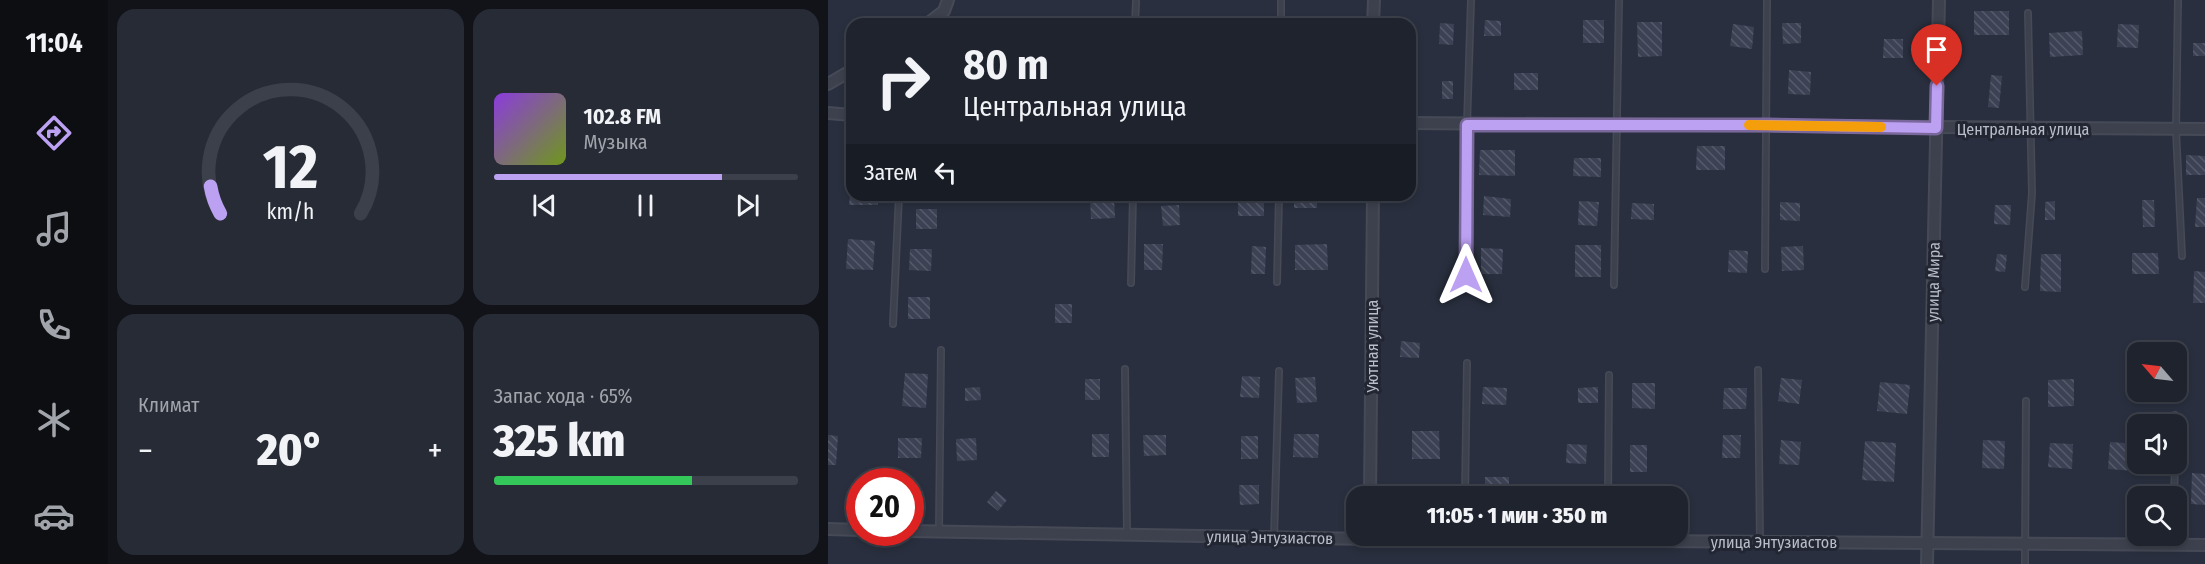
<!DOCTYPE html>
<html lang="ru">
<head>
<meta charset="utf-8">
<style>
  body { margin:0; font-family:"Fira Sans Condensed",sans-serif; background:#272b36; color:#f1f3f6; height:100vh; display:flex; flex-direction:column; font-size:22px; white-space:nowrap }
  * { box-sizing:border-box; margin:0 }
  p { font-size:20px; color:#a1a4aa }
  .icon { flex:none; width:33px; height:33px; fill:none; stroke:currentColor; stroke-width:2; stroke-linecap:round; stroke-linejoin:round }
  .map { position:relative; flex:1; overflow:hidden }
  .sheet { display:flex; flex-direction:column; gap:9px; padding:9px; background:#111319; width:720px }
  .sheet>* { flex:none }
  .hud { position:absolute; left:18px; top:18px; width:570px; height:183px; border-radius:18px; box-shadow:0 3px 9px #0003,0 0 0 2px #3c404a; background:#1f232e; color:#f1f3f6; overflow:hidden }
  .needle { width:39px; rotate:298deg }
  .controls { position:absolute; left:1299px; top:342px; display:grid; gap:12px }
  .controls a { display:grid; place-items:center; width:60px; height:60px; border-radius:12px; background:#1f232e; box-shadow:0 3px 9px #0003,0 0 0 2px #3c404a; font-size:30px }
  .speed { position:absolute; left:18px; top:468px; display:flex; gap:12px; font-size:30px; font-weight:700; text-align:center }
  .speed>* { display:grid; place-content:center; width:78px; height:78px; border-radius:50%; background:#1f232e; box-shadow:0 3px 9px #0003,0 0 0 2px #3c404a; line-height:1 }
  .speed .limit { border:9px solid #d22; background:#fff; color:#111 }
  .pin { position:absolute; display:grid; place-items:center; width:51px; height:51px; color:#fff; margin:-62px -26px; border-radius:50% 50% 50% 0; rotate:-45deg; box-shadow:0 0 6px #0007 }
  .pin .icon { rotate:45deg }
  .me { position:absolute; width:66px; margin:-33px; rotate:0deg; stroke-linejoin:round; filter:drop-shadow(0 0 4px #0008) }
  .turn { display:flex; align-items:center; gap:21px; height:126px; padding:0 18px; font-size:27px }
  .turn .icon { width:78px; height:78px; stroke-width:2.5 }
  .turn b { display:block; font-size:42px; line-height:51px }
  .then { display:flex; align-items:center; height:57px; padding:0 18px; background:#0003; gap:12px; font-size:22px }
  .big { font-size:45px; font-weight:800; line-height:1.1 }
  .sheet .widget { flex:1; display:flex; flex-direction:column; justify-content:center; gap:9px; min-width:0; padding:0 21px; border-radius:18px; background:#272b36 }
  .sheet .dial { align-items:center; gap:0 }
  .dial svg { height:156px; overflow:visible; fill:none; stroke:#3c404a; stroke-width:7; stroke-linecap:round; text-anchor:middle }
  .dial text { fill:#f1f3f6; stroke:none }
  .song { display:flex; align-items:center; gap:18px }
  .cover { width:72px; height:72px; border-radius:9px; background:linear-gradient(135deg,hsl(270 70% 55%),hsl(80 70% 35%)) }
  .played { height:6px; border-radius:3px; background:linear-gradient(90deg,#bca0f2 75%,#3c404a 75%) }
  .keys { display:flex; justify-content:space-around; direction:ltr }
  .heat { display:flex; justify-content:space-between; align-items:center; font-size:33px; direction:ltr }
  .charge { height:9px; border-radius:4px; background:linear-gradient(90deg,#34c759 65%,#3c404a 0) }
  .sheet .tiles { flex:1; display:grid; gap:9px; grid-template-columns:repeat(2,1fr) }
  .trip { position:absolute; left:518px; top:486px; width:342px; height:60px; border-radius:18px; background:#1f232e; box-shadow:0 3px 9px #0003,0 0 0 2px #3c404a; font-weight:800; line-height:60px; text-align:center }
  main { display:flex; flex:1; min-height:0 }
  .tab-bar { display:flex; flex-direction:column; width:108px; justify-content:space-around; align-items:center; background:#0c0e12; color:#a1a4aa }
  .tab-bar .icon { width:42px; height:42px }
  .tab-bar .current { color:#bca0f2 }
  .tab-bar b { font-size:27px; color:#f1f3f6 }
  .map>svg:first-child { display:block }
</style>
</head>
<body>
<main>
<nav class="tab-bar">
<b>11:04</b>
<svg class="icon current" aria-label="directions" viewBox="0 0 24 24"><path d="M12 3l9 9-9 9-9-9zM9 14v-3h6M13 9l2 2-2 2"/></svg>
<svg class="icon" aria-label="music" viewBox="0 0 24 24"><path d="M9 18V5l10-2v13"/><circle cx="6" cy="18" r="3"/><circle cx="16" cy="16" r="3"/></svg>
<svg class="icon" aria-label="phone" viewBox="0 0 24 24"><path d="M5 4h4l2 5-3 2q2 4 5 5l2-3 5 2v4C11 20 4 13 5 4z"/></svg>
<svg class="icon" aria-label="climate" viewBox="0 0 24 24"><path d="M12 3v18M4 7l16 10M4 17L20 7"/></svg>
<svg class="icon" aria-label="car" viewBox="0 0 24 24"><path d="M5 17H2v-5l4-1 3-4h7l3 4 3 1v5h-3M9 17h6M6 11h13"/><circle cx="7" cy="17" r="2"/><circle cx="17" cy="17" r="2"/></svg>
</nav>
<section class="sheet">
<div class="tiles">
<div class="widget dial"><svg viewBox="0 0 100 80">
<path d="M14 69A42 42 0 1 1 86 69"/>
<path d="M14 69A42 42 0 0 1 9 55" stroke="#bca0f2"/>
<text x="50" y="56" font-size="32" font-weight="700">12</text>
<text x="50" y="72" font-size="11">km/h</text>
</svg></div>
<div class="widget">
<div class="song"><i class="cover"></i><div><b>102.8 FM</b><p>Музыка</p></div></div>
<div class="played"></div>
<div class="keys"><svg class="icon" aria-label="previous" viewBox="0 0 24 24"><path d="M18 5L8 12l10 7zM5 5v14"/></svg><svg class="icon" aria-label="pause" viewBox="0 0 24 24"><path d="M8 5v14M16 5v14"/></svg><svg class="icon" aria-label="next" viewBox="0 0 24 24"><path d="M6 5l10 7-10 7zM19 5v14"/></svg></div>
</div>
<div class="widget"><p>Климат</p>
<div class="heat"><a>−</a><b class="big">20°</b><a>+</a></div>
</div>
<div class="widget"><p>Запас хода · 65%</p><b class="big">325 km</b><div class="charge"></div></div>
</div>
</section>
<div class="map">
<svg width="1377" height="564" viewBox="0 0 1377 564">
  <defs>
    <pattern id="building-back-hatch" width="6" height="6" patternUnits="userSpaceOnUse" patternTransform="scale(1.5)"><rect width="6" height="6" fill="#3c4254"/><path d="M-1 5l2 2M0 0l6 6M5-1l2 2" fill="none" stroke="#565b6b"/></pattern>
  </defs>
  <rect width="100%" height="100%" fill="#292f3e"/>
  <g fill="url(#building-back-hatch)">
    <rect x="1146" y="11" width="35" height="24"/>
    <polygon points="657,20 673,21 673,36 656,36"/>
    <rect x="755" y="20" width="21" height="23"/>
    <polygon points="809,22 834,22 834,56 810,57"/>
    <polygon points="612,23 626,24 625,45 611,44"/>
    <polygon points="954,23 973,23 973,43 955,44"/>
    <polygon points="905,24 926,27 924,49 902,46"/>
    <polygon points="1290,24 1311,25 1310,48 1289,47"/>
    <polygon points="1254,31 1255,55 1222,57 1221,33"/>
    <polygon points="1056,39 1075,39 1075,58 1055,58"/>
    <rect x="1365" y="43" width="12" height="13"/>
    <polygon points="961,70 983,72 982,95 960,94"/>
    <rect x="686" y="73" width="24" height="17"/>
    <polygon points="1163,75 1174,76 1171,108 1160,107"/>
    <rect x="614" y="81" width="11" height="18"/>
    <polygon points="869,146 897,146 897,170 868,170"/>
    <polygon points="652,150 687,150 687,176 651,175"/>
    <polygon points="1358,155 1377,156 1377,175 1358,175"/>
    <polygon points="746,158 773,158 773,177 745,176"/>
    <polygon points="22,195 50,195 50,205 21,205"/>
    <rect x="466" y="195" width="23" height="13"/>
    <polygon points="656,196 683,199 682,217 655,215"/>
    <polygon points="286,197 287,218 263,219 262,198"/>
    <polygon points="1369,198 1377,198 1377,227 1367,227"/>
    <polygon points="1314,200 1326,200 1327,227 1315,227"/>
    <polygon points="751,201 771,202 769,226 750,225"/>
    <polygon points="1227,201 1227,220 1217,220 1217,202"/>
    <polygon points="952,202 972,203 972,221 952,220"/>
    <rect x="410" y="203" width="26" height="13"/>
    <polygon points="804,203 826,204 826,220 803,219"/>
    <polygon points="351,205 352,225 335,226 333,206"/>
    <polygon points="1167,205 1183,205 1182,225 1166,224"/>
    <rect x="88" y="209" width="21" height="20"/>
    <polygon points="20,239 47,241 45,270 18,269"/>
    <polygon points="316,244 335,244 334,270 316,270"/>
    <polygon points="499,244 500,270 467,270 467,245"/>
    <rect x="747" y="245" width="26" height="32"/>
    <polygon points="424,246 438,247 437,274 423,274"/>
    <polygon points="975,246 976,270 954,271 953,247"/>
    <polygon points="653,248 675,249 674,274 653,274"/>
    <polygon points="82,249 104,249 103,271 81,270"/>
    <polygon points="901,250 920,251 919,273 900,272"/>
    <polygon points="1304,253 1330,253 1331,274 1304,274"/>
    <polygon points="1169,254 1179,255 1177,272 1167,271"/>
    <polygon points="1213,254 1233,254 1233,292 1212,291"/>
    <polygon points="1366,271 1377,272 1377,303 1365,303"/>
    <rect x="80" y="297" width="22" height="22"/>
    <rect x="227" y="304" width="17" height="19"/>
    <polygon points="573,341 592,343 591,358 572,357"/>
    <polygon points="77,373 100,374 98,408 74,406"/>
    <polygon points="414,376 432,377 431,398 412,397"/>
    <polygon points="487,377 489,402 469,403 467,378"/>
    <polygon points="953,378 974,380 971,404 950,401"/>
    <rect x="257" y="379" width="15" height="21"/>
    <polygon points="1246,379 1246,406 1220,407 1220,380"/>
    <polygon points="1052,382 1082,385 1079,414 1049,411"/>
    <polygon points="804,383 827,383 827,409 804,408"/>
    <polygon points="152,387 153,400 137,401 137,388"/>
    <polygon points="655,387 679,388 678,405 654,404"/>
    <polygon points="770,387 770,403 750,403 750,388"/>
    <polygon points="896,388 919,388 918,409 895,409"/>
    <polygon points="584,431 611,431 612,459 584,459"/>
    <rect x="264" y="434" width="17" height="23"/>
    <polygon points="466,434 491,434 490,458 465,457"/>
    <polygon points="0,435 10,436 8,465 0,465"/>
    <polygon points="315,435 338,435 338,455 316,456"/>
    <polygon points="895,435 913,435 912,458 894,458"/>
    <rect x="413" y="436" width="17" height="23"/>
    <polygon points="70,438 94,438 93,458 70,458"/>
    <polygon points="148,438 149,460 129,461 128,439"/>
    <polygon points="953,440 973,442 971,465 951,464"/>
    <polygon points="1155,440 1177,441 1176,469 1154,468"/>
    <polygon points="1037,441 1068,443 1066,482 1034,480"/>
    <polygon points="1282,442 1310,444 1308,471 1280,469"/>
    <polygon points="1222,443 1245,444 1244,469 1220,467"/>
    <polygon points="739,444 759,445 758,464 738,463"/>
    <rect x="802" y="445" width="17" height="27"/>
    <polygon points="1364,473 1377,474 1377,505 1363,504"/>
    <rect x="657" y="477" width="24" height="19"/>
    <polygon points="411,485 431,485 431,504 412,505"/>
    <rect x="729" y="485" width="24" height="11"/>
    <rect x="832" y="487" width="16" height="9"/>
    <polygon points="168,491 179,500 170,511 159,502"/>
  </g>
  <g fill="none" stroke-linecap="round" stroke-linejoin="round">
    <g stroke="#464a57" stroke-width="8">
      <g id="lane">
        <polyline points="1350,0 1348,130 1354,256"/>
        <polyline points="307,24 308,2"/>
        <polyline points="453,24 453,0"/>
        <polyline points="937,269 939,0"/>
        <polyline points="638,275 639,125 643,0"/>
        <polyline points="449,282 451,195"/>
        <polyline points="303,283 305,195"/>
        <polyline points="786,285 791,0"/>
        <polyline points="1197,287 1204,193 1200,13"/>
        <polyline points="65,324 71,195"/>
        <polyline points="297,369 299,534"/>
        <polyline points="930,370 932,542"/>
        <polyline points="1347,424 1347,415"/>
        <polyline points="637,496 639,363"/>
        <polyline points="780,496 781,375"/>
        <polyline points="1346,496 1347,464"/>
        <polyline points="111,531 113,350"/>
        <polyline points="446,537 451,371"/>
        <polyline points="1197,564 1198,401"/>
      </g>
    </g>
    <g stroke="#464a57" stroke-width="14">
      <g id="street">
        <polyline points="99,24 116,11 120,0"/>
        <polyline points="545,24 546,0"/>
        <polyline points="0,84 24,70"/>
        <polyline points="0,113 24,115"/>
        <polyline points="582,123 1377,129"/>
        <polyline points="542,496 545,195"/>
        <polyline points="0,529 32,530"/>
        <polyline points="82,531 542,539 1377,545"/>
        <polyline points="1099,564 1111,0"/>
      </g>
    </g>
    <use href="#lane" stroke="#3d414e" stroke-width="5"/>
    <use href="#street" stroke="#3d414e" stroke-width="10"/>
  </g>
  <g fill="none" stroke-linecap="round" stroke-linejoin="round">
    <g stroke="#7a689d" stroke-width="15">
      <polyline id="route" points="638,275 639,125 938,125 1108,128 1109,86"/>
    </g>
    <use href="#route" stroke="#bca0f2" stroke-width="10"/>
    <polyline stroke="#f59e0b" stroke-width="10" points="921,125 1053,127"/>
  </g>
  <g text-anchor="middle" stroke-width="6" stroke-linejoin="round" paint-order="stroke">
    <g font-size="16" fill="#b9bdc9" stroke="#222633">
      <text x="1195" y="135">Центральная улица</text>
      <text transform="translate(1105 282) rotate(-89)" y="6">улица Мира</text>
      <text transform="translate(544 346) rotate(-90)" y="6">Уютная улица</text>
      <text transform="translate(442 537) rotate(1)" y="6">улица Энтузиастов</text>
      <text x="946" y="548">улица Энтузиастов</text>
    </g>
  </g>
</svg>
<div class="controls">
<a><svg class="needle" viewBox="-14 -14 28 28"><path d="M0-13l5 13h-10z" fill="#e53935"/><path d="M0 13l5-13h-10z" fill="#a1a4aa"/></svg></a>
<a><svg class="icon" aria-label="sound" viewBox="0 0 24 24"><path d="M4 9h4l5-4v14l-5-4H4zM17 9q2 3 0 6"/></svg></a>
<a><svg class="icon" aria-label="search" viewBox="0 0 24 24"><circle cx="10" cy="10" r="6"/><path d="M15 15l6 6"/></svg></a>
</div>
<div class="speed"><div class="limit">20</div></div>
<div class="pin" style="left:1109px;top:86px;background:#d93025"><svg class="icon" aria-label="arrive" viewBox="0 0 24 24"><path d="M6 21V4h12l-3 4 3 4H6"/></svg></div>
<svg class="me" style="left:638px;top:275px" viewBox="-20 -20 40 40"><path d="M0-17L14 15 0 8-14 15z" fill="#bca0f2" stroke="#fff" stroke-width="4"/></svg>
<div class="trip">11:05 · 1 мин · 350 m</div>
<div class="hud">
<div class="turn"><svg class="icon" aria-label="right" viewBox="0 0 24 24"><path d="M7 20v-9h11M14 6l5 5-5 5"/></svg><div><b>80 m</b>Центральная улица</div></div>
<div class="then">Затем<svg class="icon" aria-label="left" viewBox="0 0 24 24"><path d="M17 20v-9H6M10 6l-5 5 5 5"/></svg></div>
</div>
</div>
</main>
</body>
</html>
